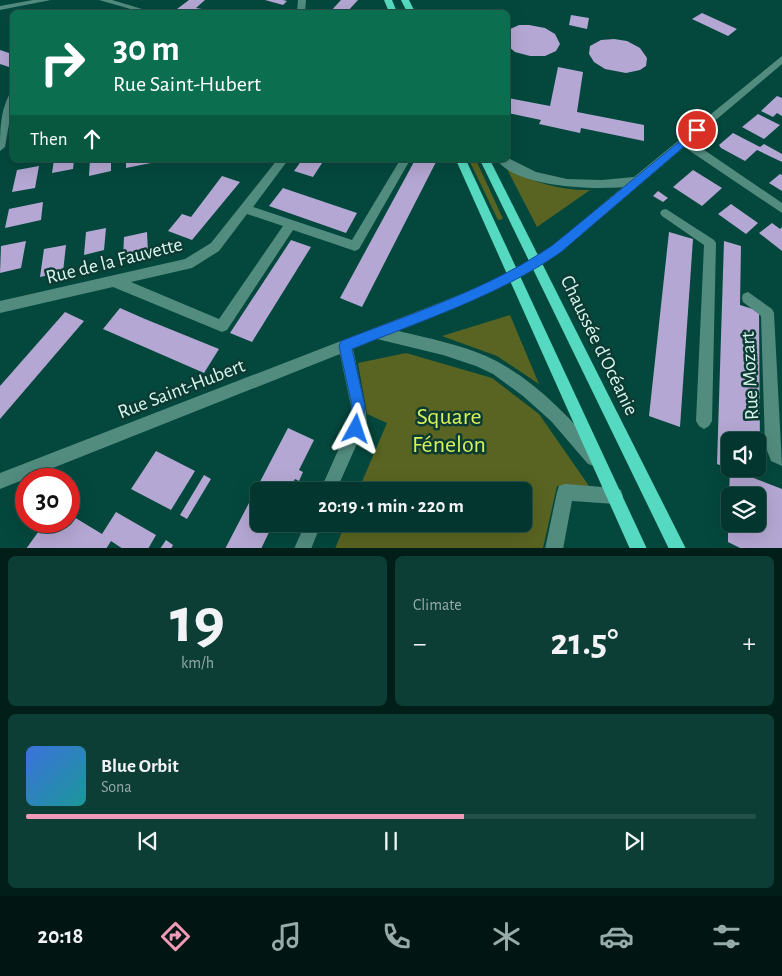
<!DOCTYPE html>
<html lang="en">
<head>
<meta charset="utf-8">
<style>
  body { margin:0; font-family:"Alegreya Sans",sans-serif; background:#0d3e36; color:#f1f3f6; height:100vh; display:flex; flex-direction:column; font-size:19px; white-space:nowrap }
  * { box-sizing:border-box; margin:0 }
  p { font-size:16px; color:#97abaa }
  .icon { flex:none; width:28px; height:28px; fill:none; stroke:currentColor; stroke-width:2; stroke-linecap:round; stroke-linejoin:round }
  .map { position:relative; height:548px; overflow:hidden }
  .sheet { display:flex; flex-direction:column; gap:8px; padding:8px; background:#021e19; flex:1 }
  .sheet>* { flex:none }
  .banner { position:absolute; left:10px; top:10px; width:500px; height:152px; border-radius:8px; box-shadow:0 5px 20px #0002,0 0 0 1px #24504a; background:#0b6e4f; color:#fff; overflow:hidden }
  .fabs { position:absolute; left:721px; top:432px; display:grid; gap:10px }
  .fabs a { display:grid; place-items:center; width:45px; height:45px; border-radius:8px; background:#03362e; box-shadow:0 5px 20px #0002,0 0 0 1px #24504a; font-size:25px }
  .speed { position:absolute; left:15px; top:468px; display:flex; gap:10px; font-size:25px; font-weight:700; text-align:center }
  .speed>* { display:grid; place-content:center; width:65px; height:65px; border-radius:50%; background:#03362e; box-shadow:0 5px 20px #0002,0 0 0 1px #24504a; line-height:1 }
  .speed .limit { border:8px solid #d22; background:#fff; color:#111 }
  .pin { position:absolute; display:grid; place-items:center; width:42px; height:42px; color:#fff; margin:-21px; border:2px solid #fff; border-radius:50%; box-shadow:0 1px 5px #0007 }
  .me { position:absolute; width:55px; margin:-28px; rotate:5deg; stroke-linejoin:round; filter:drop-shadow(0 0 4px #0008) }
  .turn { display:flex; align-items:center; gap:18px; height:105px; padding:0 20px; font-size:22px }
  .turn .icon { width:65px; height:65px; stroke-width:2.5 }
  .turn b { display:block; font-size:35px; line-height:42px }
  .then { display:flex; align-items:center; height:48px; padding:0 20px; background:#0003; gap:10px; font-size:19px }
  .big { font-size:38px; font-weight:600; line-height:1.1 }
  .sheet .tile { flex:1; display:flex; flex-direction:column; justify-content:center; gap:8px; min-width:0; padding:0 18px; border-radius:8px; background:#0d3e36 }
  .sheet .dial { align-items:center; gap:0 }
  .dial b { font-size:65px; line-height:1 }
  .song { display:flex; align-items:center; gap:15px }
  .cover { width:60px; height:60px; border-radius:8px; background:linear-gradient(135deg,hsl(220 70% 55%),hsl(180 70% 35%)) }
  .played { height:5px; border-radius:2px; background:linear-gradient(90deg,#f09ab7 60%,#24504a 60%) }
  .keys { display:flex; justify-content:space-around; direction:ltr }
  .heat { display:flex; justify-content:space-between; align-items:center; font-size:28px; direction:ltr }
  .sheet .tiles { flex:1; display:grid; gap:8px; grid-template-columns:1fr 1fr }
  .tile:last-child { grid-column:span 2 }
  .trip { position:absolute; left:250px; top:482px; width:282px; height:50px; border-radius:8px; background:#03362e; box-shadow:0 5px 20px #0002,0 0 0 1px #24504a; font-weight:600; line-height:50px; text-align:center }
  .tab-bar { display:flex; height:80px; justify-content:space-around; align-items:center; background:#011612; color:#97abaa }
  .tab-bar .icon { width:35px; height:35px }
  .tab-bar .current { color:#f09ab7 }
  .tab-bar b { font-size:22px; color:#f1f3f6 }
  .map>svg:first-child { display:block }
</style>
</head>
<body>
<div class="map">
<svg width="782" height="549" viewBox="0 0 782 549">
  <rect width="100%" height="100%" fill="#04483d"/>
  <g fill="#596422">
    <polygon points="469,160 476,160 503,219 498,220"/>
    <path d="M 507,169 C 532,182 562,191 590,190 L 537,227 Z"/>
    <polygon points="510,315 539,384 497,356 442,336"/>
    <polygon points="406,353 492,378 539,414 589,486 557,486 543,548 335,549 345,524 524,524 524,491 358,491 387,423 367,414 358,363"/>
  </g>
  <g fill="#b4a7d3">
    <polygon points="189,0 205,0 196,8 202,9 198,12 177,9"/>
    <polygon points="265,0 283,0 287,1 283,5"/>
    <polygon points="341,0 358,0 347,12 330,12"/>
    <polygon points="702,13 737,29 728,36 692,19"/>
    <polygon points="571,15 589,18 587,29 569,25"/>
    <polygon points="529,25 545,28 555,34 560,44 556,51 545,56 530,56 515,52 508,46 508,30 519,25"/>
    <polygon points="614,39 627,41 640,48 647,58 646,66 640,70 626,73 605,69 594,62 589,54 590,46 601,40"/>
    <polygon points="0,50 12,54 12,68 0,64"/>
    <polygon points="558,67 583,72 577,112 644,125 644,141 581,128 580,133 539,124 541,120 508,113 508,98 550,106"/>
    <polygon points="777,96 782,98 782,116 777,113 773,117 761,111"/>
    <polygon points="758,114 780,125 764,139 742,127"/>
    <polygon points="733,133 760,147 764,144 782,154 782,162 757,150 745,161 721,148 719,145"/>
    <polygon points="54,160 74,160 73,169 52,173"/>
    <polygon points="90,160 111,160 111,171 89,176"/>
    <polygon points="126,160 151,160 151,163 126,168"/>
    <polygon points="302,160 324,160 313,177 294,171"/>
    <polygon points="415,160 436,162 362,307 340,298"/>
    <polygon points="39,166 35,188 12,192 17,170"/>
    <polygon points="693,170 722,188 702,206 673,187"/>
    <polygon points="780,174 782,175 782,191 769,183"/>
    <polygon points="222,176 240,182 192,240 168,231 182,214 191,217"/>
    <polygon points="283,188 357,213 346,233 269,206"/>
    <polygon points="658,191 668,198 663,202 653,196"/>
    <polygon points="43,202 41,220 5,228 9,209"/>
    <polygon points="731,204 758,223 746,234 718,214"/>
    <polygon points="772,223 780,229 782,227 782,251 759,233"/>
    <polygon points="106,228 104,250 84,255 86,232"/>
    <polygon points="147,232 148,253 123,259 124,237"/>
    <polygon points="669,232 693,239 680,427 649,416"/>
    <polygon points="291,240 311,247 252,342 230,333"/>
    <polygon points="26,241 21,268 0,273 1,246"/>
    <polygon points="724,241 741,246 740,305 759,311 760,453 758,452 758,441 730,441 730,469 717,464"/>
    <polygon points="66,245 63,272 40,277 44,249"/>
    <polygon points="120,308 145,319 219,349 204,373 103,329"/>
    <polygon points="65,312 84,321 0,419 0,386"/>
    <polygon points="288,428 314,440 299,470 303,472 299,481 295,479 288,491 259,491 259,524 273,524 261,549 225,549"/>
    <polygon points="156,451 195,471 171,510 131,489"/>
    <polygon points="730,469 739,469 738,472 782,489 782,549 742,549 728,542 728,519 730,524 758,524 758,496 729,496"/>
    <polygon points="204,475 211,479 187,519 180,515"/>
    <polygon points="116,512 156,535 148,549 123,549 111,541 106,549 26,549 46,521 69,521 69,514 102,534"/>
    <polygon points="166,540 173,545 171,549 160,549"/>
  </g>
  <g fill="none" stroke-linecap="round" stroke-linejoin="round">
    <g fill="#528c7f" fill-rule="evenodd">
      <polygon points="33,0 51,0 0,10 0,6"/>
      <polygon points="99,0 112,0 152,12 141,12"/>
      <polygon points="298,0 306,0 305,12 297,12"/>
      <path d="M 782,56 L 782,64 L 691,141 L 782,203 L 782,213 L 684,147 L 561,252 C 512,287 454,309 398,331 C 428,338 458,344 486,356 C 532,377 567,415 600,452 L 602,458 L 600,464 L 594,466 L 588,464 L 551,421 L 523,396 L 493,374 L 476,366 L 443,355 L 377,339 L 353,349 L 365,406 L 367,421 L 336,491 L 320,491 L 351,421 L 351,406 L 340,354 L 0,489 L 0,473 L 439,303 C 471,290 504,277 533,259 C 565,238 593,211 623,187 C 592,190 516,187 497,160 L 508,160 L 508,158 L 536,172 L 567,179 L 602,180 L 634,177 Z"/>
      <path d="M 12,94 L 12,106 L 5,147 L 0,151 C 0,131 0,113 9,95 Z"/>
      <path d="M 277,160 L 288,160 L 253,207 L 352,240 L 400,160 L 410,160 L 359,249 L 355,251 L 293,230 L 227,330 L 222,332 L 113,287 L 0,313 L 0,301 L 185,259 L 211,243 ZM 247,214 L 283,226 L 219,319 L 131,282 L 192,268 L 219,251 Z"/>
      <polygon points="666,209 714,240 716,243 712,421 709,426 704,429 699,426 696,421 704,245 662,216 660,213 662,210"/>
      <polygon points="748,292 772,309 774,313 782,466 771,461 765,445 761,316 743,302 742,298 743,294"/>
      <polygon points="565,484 615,488 621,490 623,496 621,502 615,504 572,501 563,549 545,549 557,492 559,486"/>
      <polygon points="305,524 321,524 311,549 294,549"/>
    </g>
    <g fill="#55dac1" fill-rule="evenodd">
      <polygon points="384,0 392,0 397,12 389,12"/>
      <polygon points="401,0 409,0 415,12 407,12"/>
      <polygon points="456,160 466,160 647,549 630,549"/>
      <polygon points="480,160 490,160 686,549 669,549"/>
    </g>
  </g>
  <path fill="#1a73e8" stroke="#114b97" d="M 697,127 L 701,128 L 701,132 L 561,252 C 498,296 423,320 352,349 L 365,406 L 361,434 L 356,436 L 351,434 L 349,429 L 352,406 L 339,346 L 341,341 C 413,313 489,289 553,245 Z"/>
  <g text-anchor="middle" stroke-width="5" stroke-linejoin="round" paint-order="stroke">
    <g font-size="20" fill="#d8f5ee" stroke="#0c3b33">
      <text transform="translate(114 260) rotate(-14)" y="7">Rue de la Fauvette</text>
      <text transform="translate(600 345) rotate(64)" y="7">Chaussée d'Océanie</text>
      <text transform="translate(749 376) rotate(-93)" y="7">Rue Mozart</text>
      <text transform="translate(181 388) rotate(-21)" y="7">Rue Saint-Hubert</text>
    </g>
    <g font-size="24" fill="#d7f05b" stroke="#0c3b33">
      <text x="449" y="424">Square<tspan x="449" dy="28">Fénelon</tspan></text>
    </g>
  </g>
</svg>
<div class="fabs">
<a><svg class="icon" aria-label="sound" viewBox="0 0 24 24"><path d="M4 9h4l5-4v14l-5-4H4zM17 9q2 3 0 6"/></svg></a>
<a><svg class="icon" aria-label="layers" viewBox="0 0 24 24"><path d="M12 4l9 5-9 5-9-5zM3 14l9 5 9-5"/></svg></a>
</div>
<div class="speed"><div class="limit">30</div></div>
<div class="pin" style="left:697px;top:130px;background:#d93025"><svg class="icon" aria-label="arrive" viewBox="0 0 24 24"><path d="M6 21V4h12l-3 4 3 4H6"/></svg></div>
<svg class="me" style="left:356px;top:429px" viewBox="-20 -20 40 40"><path d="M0-17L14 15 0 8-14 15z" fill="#1a73e8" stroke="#fff" stroke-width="4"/></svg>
<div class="trip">20:19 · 1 min · 220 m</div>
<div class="banner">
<div class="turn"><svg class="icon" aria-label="right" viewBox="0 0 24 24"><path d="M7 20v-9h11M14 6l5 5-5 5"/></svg><div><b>30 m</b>Rue Saint-Hubert</div></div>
<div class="then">Then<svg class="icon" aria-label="ahead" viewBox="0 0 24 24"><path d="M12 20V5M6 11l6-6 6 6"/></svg></div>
</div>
</div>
<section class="sheet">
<div class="tiles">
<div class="tile dial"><b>19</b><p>km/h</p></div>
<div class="tile"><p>Climate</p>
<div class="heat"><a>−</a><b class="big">21.5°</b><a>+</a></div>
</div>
<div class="tile">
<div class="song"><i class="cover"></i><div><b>Blue Orbit</b><p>Sona</p></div></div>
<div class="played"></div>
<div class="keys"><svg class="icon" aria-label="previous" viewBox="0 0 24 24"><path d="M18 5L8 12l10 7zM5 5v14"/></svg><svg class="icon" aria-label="pause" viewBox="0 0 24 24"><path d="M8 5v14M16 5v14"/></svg><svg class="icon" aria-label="next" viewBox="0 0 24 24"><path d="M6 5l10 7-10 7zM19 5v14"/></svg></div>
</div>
</div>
</section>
<nav class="tab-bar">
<b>20:18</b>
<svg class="icon current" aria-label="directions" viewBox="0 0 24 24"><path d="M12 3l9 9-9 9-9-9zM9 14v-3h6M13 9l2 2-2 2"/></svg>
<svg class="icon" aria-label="music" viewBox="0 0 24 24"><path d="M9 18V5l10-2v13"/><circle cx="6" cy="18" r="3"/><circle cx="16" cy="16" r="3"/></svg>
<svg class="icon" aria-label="phone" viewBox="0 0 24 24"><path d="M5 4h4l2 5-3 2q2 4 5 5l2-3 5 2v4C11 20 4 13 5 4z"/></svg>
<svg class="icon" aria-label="climate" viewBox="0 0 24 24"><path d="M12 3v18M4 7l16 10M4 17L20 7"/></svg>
<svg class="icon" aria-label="car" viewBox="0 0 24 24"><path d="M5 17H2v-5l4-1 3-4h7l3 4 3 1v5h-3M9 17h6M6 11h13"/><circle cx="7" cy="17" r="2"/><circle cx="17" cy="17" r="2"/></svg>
<svg class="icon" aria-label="filters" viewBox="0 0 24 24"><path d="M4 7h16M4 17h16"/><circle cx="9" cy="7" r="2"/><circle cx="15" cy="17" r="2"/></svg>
</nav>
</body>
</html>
